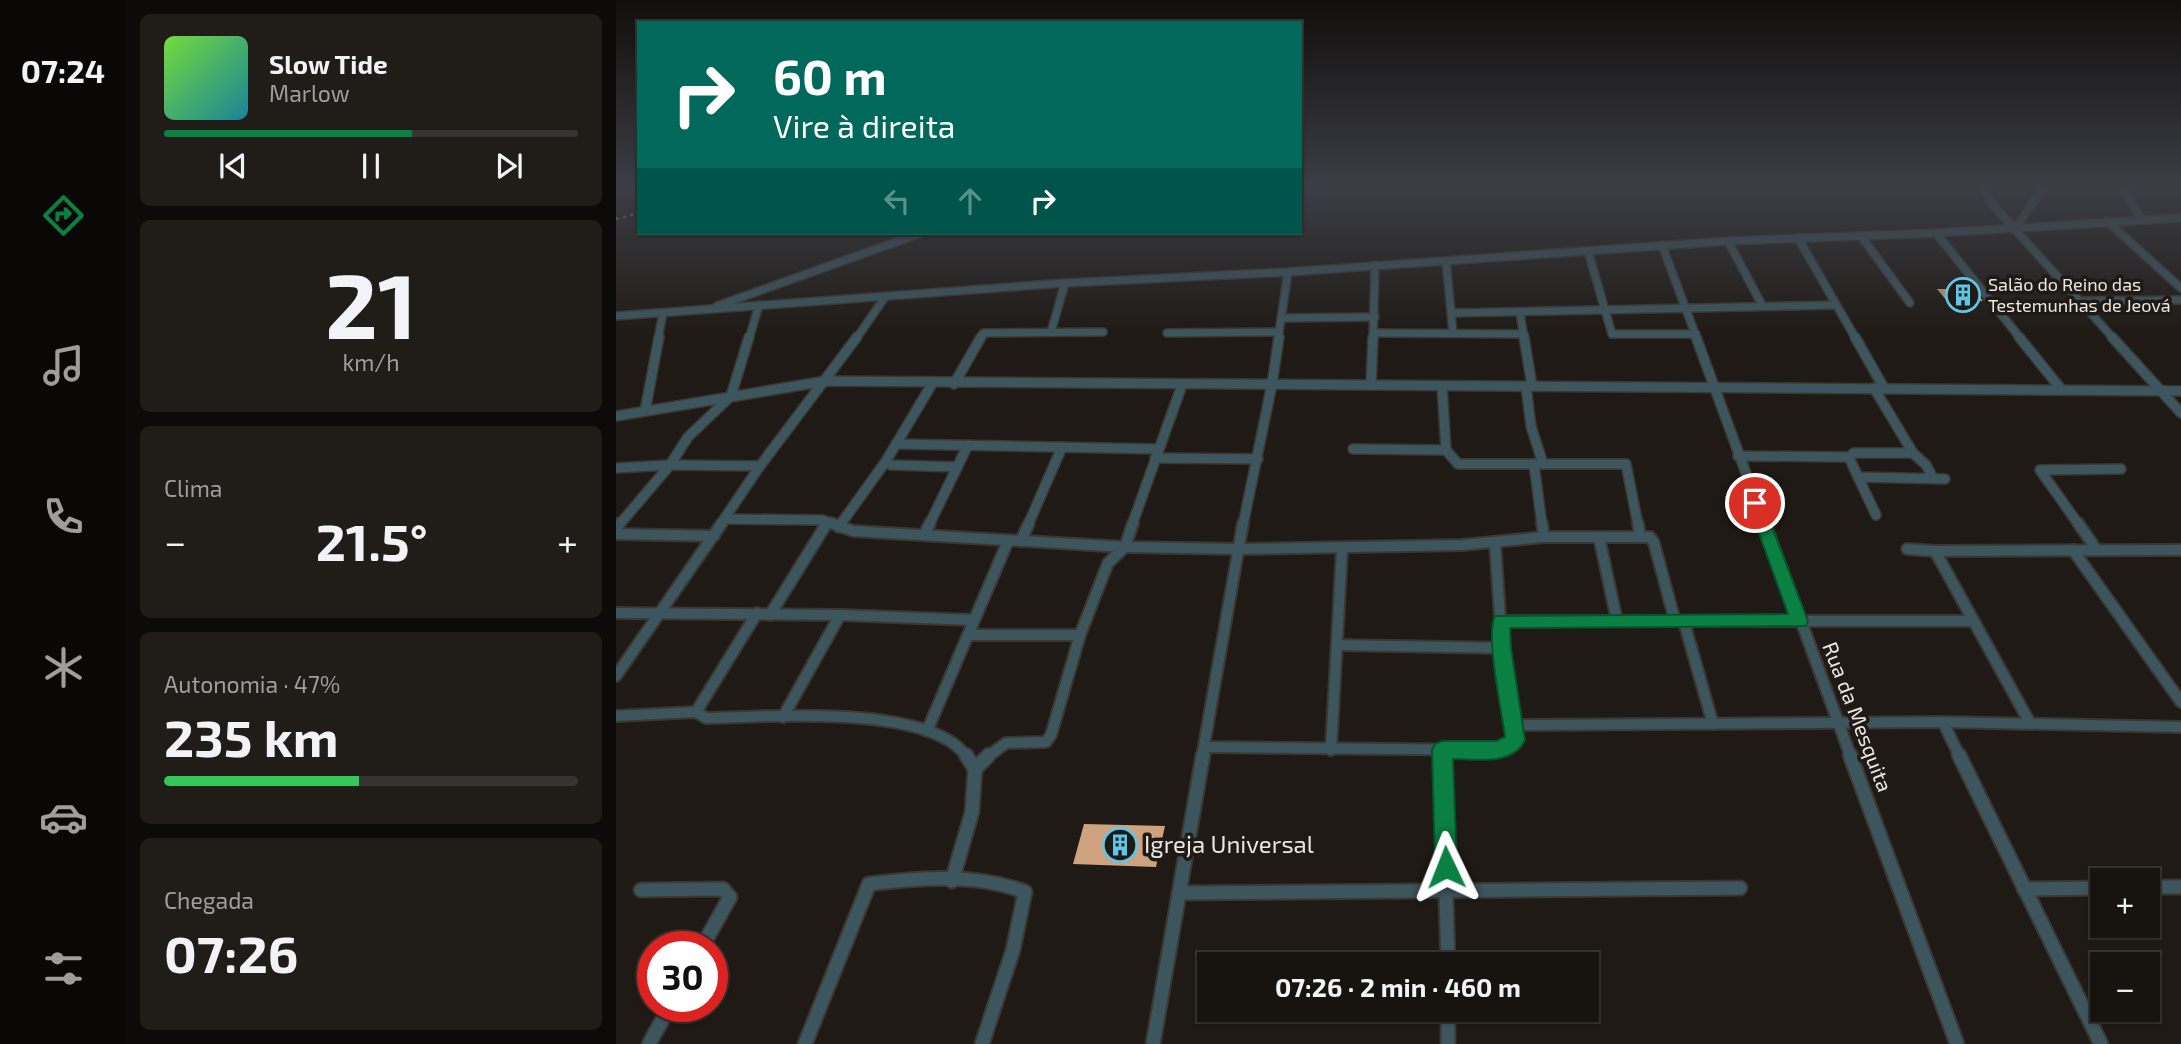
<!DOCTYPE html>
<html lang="pt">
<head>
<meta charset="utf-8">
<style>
  body { margin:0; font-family:"Exo 2",sans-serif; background:#201d19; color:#f1f3f6; height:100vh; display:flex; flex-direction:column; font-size:26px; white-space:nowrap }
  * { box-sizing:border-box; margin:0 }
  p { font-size:23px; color:#9e9e9f }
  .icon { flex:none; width:38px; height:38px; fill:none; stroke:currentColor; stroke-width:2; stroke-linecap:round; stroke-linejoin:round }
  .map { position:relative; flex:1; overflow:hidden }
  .details { display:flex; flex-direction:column; gap:14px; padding:14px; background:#0d0b09; width:490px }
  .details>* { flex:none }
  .hud { position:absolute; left:21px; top:21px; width:665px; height:214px; border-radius:0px; box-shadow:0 2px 5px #0004,0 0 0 2px #363330; background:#00695c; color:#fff; overflow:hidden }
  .buttons { position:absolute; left:1474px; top:868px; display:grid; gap:14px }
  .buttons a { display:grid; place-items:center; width:70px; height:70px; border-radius:0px; background:#171410; box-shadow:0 2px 5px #0004,0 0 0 2px #363330; font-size:35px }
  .speed { position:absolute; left:21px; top:931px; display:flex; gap:14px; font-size:35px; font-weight:700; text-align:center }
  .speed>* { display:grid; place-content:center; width:91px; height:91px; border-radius:50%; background:#171410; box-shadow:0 2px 5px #0004,0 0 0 2px #363330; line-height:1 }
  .speed .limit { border:10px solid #d22; background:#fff; color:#111 }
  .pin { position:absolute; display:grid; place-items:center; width:60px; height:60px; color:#fff; margin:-30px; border:4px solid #fff; border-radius:50%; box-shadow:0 2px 7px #0007 }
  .me { position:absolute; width:77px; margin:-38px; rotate:358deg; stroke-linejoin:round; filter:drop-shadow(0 0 5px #0008) }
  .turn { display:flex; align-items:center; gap:24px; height:147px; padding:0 21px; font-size:32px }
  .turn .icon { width:91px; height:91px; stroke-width:2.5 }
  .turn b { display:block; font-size:49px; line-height:60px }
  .lanes { display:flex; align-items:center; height:66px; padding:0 21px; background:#0003; justify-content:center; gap:35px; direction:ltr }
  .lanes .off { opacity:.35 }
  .big { font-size:52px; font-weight:700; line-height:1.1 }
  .details .widget { flex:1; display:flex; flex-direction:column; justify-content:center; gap:10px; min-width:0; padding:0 24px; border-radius:10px; background:#201d19 }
  .details .dial { align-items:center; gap:0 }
  .dial b { font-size:91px; line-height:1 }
  .song { display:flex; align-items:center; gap:21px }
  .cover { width:84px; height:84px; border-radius:10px; background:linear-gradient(135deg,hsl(100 70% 55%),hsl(190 70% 35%)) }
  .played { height:7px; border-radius:4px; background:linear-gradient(90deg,#0b8043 60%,#363330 60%) }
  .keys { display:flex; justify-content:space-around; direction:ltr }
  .heat { display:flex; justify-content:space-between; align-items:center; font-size:38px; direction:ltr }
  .charge { height:10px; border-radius:5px; background:linear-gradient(90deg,#34c759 47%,#363330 0) }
  .trip { position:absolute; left:581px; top:952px; width:402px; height:70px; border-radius:0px; background:#171410; box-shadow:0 2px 5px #0004,0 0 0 2px #363330; font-weight:700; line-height:70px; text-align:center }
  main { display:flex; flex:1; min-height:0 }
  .menu { display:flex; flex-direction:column; width:126px; justify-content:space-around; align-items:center; background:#090806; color:#9e9e9f }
  .menu .icon { width:49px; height:49px }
  .menu .on { color:#0b8043 }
  .menu b { font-size:32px; color:#f1f3f6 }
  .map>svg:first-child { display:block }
</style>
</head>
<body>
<main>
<nav class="menu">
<b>07:24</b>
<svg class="icon on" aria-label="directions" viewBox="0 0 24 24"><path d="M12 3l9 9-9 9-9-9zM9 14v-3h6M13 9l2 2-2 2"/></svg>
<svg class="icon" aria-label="music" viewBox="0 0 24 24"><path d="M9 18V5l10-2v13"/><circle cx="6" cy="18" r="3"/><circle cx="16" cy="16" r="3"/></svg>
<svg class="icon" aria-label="phone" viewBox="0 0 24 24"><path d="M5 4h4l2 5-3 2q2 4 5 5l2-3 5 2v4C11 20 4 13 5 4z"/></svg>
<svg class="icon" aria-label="climate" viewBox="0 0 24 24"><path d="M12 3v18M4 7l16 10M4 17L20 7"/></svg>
<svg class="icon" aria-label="car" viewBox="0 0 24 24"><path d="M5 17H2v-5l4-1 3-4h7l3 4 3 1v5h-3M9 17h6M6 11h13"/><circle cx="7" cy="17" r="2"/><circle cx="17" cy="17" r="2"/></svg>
<svg class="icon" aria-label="filters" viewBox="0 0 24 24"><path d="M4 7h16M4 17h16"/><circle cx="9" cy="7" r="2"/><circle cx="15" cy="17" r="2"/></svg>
</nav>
<section class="details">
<div class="widget">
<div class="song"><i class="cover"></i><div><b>Slow Tide</b><p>Marlow</p></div></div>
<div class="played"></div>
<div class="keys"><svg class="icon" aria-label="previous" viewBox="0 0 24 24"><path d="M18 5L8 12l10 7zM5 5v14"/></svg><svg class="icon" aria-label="pause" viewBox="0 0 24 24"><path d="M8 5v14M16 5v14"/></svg><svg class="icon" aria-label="next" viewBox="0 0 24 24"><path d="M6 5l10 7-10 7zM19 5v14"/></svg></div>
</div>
<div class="widget dial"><b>21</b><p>km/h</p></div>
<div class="widget"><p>Clima</p>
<div class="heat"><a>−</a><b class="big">21.5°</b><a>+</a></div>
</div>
<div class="widget"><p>Autonomia · 47%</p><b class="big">235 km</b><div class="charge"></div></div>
<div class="widget"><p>Chegada</p><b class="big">07:26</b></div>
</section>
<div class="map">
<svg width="1565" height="1044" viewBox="0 0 1565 1044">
  <rect width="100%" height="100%" fill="#1f1a15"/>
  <g fill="#cea27e">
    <polygon points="1321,289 1357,289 1367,301 1331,301"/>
    <polygon points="468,824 549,826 540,867 457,864"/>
  </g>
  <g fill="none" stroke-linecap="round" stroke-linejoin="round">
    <g stroke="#3b3732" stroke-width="10">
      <g id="minor-far3">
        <polyline points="1367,188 1377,205 1498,339"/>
        <polyline points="1507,188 1525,219"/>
        <polyline points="1491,221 1565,288"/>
        <polyline points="1401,226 1427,188"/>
        <polyline points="1320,233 1405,339"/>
        <polyline points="1245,236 1294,303"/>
        <polyline points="1182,238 1240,339"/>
        <polyline points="1112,241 1146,305"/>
        <polyline points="1046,245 1081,339"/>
        <polyline points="972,251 996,334 1080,334"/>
        <polyline points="830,261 837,333"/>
        <polyline points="1464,301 1565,300"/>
        <polyline points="101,306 305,233"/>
        <polyline points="904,312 908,339"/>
        <polyline points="836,313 1220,305"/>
        <polyline points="0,316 449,283 672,272 1112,241 1320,233 1565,218"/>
        <polyline points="666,318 759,317"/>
        <polyline points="435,332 449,283"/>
        <polyline points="551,333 663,332"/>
        <polyline points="758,333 908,334"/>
        <polyline points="42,339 47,313"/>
        <polyline points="133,339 143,305"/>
        <polyline points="240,339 269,297"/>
        <polyline points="364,339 367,333 487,332"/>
        <polyline points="662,339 672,272"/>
        <polyline points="757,339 759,265"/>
      </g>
    </g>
    <g stroke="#3b3732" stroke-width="12">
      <g id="minor-far2">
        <polyline points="908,337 916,386"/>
        <polyline points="1080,337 1149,525"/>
        <polyline points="1239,337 1268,388"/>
        <polyline points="1403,337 1445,389"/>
        <polyline points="1496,337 1565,413"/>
        <polyline points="338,384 365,337"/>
        <polyline points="755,385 757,337"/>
        <polyline points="826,386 830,450 842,464 1010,464 1022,525"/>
        <polyline points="910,387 915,426 927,464"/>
        <polyline points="1258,388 1297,453 1310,465 1317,478"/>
        <polyline points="29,411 43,337"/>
        <polyline points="0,416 210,381 1565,391"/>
        <polyline points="280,444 541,449"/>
        <polyline points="737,449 830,450"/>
        <polyline points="1122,456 1233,457 1238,453 1297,453"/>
        <polyline points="1233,457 1242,477 1329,479"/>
        <polyline points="539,458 642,459"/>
        <polyline points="270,461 275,465 341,467"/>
        <polyline points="918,464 926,525"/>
        <polyline points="0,468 54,465 144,466"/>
        <polyline points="1242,477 1260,515"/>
        <polyline points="110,519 206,520 220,525"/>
        <polyline points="3,525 54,465 72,437 115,396 133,337"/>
        <polyline points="104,525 144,466 241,337"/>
        <polyline points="210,525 212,522"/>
        <polyline points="224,525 270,461 316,384"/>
        <polyline points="313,525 352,445"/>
        <polyline points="412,525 446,447"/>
        <polyline points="516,525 566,385"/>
        <polyline points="627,525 656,384 663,337"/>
        <polyline points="1463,525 1424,470 1505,469"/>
      </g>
    </g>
    <g stroke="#3b3732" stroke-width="14">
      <g id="minor-far1">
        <polyline points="215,523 237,531 509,547 622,549 846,545 928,537 1034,537 1038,543 1059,621"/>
        <polyline points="926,523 928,537"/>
        <polyline points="1022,523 1024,536"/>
        <polyline points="1149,523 1235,757"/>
        <polyline points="1462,523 1480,549"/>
        <polyline points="223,527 226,523"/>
        <polyline points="0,528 4,523"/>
        <polyline points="0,534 98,536"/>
        <polyline points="308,535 314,523"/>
        <polyline points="983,537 1001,621"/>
        <polyline points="405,541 413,523"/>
        <polyline points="879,542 886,648 897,725"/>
        <polyline points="1291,549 1319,551"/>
        <polyline points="1457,550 1565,702"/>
        <polyline points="0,613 224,615 358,620"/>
        <polyline points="154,615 211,523"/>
        <polyline points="886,621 1357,621"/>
        <polyline points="1068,622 1097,724"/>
        <polyline points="352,635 464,635"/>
        <polyline points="721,645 886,648"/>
        <polyline points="0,676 106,523"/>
        <polyline points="80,712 141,613"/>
        <path d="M 0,716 L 80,712 L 90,718 C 151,717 314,703 351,757"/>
        <polyline points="167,717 224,615"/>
        <polyline points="1327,722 1344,757"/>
        <polyline points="1414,723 1319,551 1565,550"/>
        <polyline points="311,731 392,541"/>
        <polyline points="589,747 881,750 892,747 899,740 897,725 1327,722 1565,727"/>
        <polyline points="715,750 726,549"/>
        <polyline points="826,750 826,757"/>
        <polyline points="371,757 390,743 430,742 435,735 464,635 492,563 509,547 517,523"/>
        <polyline points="586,757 627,523"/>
      </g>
    </g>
    <g stroke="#3b3732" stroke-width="17">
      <g id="minor">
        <polyline points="350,755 359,769 373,755"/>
        <polyline points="826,755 832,964"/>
        <polyline points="1234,755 1341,1044"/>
        <polyline points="1343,755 1485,1044"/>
        <polyline points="336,881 356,812 359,769"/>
        <polyline points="1531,887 1565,887"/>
        <polyline points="1408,889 1486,888"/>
        <polyline points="25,890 107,889 114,897 86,947"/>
        <polyline points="563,893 1124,888"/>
        <polyline points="832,1010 832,1044"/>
        <polyline points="33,1044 54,1006"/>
        <path d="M 189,1044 L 253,884 C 303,878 361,873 409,892 L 397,950 L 366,1044"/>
        <polyline points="537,1044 587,755"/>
      </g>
    </g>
    <use href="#minor-far3" stroke="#3d555d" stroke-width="7"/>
    <use href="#minor-far2" stroke="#3d555d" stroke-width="9"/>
    <use href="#minor-far1" stroke="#3d555d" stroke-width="10"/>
    <use href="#minor" stroke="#3d555d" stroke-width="13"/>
    <polyline stroke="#cac6c3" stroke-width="2" stroke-dasharray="2.5 5" stroke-linecap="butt" points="0,219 23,213"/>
  </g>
  <linearGradient id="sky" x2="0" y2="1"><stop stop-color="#110e0c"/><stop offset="0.56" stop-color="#3c3e46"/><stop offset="1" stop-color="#3c3e46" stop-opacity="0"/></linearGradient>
  <rect width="1565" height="334" fill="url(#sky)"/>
  <path fill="#0b8043" stroke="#07532c" stroke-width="2" d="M 1139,497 L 1147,503 L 1192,621 L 1190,626 L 894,628 L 895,648 L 909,740 C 897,766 861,759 837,759 L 841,867 L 838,875 L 830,878 L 823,875 L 819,867 L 816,750 L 819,744 L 826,741 L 880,741 L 889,737 C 886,712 869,635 879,616 L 1172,614 L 1132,503 Z"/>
  <defs>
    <g id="building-ring" transform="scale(1.75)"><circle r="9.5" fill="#1f1a15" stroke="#5cc7e7" stroke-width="1.5"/><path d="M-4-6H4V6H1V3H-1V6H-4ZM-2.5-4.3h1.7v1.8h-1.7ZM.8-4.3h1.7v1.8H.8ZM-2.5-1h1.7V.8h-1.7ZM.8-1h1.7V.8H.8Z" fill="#5cc7e7"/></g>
  </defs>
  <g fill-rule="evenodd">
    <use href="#building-ring" x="1347" y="295"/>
    <use href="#building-ring" x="504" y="845"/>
  </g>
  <g text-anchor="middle" stroke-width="7" stroke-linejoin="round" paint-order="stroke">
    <g font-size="18" fill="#eae6e3" stroke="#1f1a15" text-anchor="start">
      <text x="1372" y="291">Salão do Reino das<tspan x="1372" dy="21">Testemunhas de Jeová</tspan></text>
    </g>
    <g font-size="21" fill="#eae6e3" stroke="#1f1a15">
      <text transform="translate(1241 717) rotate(69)" y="7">Rua da Mesquita</text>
    </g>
    <g font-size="24" fill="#eae6e3" stroke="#1f1a15" text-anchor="start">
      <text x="528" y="853">Igreja Universal</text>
    </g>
  </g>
</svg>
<div class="buttons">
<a>+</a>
<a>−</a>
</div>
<div class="speed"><div class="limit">30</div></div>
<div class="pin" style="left:1139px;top:503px;background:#d93025"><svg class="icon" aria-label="arrive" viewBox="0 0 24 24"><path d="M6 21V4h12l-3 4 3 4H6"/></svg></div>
<svg class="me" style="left:830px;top:867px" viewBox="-20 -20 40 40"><path d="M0-17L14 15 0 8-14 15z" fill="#0b8043" stroke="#fff" stroke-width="4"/></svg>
<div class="trip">07:26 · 2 min · 460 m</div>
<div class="hud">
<div class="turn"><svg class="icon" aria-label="right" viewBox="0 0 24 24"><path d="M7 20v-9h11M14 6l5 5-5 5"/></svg><div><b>60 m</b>Vire à direita</div></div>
<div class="lanes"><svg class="icon off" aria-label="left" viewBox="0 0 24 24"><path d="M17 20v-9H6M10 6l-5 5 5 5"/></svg><svg class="icon off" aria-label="ahead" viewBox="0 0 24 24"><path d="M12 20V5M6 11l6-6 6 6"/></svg><svg class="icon" aria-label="right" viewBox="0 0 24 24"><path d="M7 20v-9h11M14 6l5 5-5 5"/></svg></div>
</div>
</div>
</main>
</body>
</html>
